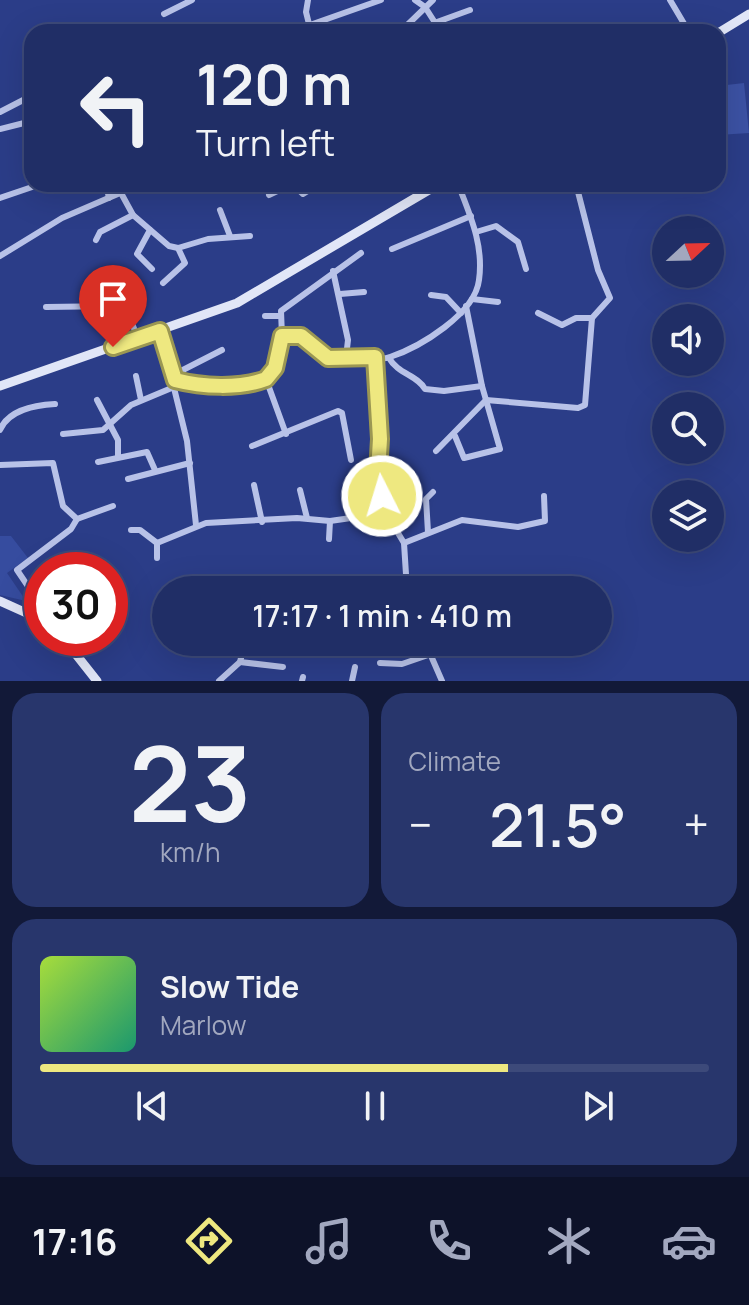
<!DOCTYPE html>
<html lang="en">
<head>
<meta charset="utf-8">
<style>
  body { margin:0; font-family:Manrope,sans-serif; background:#28366c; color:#f1f3f6; height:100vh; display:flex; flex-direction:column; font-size:30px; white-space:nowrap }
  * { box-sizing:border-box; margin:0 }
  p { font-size:26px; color:#a2a8bf }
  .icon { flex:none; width:44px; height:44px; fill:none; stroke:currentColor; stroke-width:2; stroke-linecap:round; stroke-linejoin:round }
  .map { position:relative; height:681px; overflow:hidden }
  .drawer { display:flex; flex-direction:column; gap:12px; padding:12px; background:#121938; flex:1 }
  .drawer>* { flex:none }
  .hud { position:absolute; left:24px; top:24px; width:702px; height:168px; border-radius:24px; box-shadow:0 8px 32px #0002,0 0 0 2px #3d4a7a; background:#202e66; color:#f1f3f6; overflow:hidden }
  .needle { width:52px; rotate:68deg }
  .controls { position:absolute; left:652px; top:216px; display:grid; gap:16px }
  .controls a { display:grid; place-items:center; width:72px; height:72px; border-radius:50%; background:#202e66; box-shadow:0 8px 32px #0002,0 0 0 2px #3d4a7a; font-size:40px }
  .speed { position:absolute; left:24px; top:552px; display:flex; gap:16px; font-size:40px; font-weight:700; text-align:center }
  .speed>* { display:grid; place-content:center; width:104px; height:104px; border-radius:50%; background:#202e66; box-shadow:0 8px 32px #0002,0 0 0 2px #3d4a7a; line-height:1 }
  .speed .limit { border:12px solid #d22; background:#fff; color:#111 }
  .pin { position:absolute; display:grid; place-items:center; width:68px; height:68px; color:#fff; margin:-82px -34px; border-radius:50% 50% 50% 0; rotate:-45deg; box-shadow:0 0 8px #0007 }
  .pin .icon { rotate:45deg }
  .me { position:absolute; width:88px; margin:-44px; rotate:355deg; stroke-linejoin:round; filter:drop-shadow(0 0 6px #0008) }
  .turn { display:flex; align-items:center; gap:28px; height:168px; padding:0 40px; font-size:36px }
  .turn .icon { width:104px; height:104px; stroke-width:2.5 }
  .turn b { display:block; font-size:56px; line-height:68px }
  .big { font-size:60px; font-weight:600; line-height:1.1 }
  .drawer .tile { flex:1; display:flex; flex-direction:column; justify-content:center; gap:12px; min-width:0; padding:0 28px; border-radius:24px; background:#28366c }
  .drawer .dial { align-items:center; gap:0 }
  .dial b { font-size:104px; line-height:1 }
  .song { display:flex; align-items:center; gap:24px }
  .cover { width:96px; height:96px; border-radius:12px; background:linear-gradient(135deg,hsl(80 70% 55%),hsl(160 70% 35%)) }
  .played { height:8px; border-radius:4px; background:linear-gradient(90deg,#eee880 70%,#3d4a7a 70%) }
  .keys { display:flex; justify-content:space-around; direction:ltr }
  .heat { display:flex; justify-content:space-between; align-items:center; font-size:44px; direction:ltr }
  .drawer .tiles { flex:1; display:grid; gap:12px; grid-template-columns:1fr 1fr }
  .tile:last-child { grid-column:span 2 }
  .trip { position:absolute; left:152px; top:576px; width:460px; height:80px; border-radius:40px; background:#202e66; box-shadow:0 8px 32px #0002,0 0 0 2px #3d4a7a; font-weight:600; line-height:80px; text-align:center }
  .tabs { display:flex; height:128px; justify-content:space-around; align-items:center; background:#0d1229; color:#a2a8bf }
  .tabs .icon { width:56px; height:56px }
  .tabs .selected { color:#eee880 }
  .tabs b { font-size:36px; color:#f1f3f6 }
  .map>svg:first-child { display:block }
</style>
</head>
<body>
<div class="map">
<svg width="749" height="681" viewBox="0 0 749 681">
  <rect width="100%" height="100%" fill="#2b3d88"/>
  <polygon fill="#364c9f" points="0,536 11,536 28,558 7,573 26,601 0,595"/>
  <polygon fill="#3c52a4" points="744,83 749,133 718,135 718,86"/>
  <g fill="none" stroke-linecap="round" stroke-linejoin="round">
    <g stroke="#b8c2e8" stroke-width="6">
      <polyline points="308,0 306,12 311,32"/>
      <polyline points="415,0 425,7 441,32"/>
      <polyline points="670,0 689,32"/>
      <polyline points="164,14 192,0"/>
      <polyline points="437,22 470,10"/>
      <polyline points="290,32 381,0"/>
      <polyline points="400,32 433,0"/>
      <polyline points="0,112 29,97"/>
      <polyline points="0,129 32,121"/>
      <polyline points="106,184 109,198"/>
      <polyline points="121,193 133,215 169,246 178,248 208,239 250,236"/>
      <polyline points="269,195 292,184 303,194 319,184"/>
      <polyline points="0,198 41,184"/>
      <polyline points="220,210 230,236"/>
      <polyline points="150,230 137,254 152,269"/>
      <polyline points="476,232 496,226 518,242 526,269"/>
      <polyline points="96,240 100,232 133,215"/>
      <polyline points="392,249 471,216"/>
      <polyline points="0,256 62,218 141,184"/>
      <polyline points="333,271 348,340 346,357"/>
      <polyline points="163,283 185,263 178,248"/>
      <polyline points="340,294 364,292"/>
      <polyline points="431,295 446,297 461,313"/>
      <polyline points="472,299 498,302"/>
      <polyline points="46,307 117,306 130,318 138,339"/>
      <polyline points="538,313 562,325 576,318 592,318 610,298 598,270 576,184"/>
      <polyline points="265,316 279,316"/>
      <path d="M 160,331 L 175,380 L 230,385 L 266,379 L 275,368 L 282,336 C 312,331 307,355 329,358 C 340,359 380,361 390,357 C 420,347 475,314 479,280 C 484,245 470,215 458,184"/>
      <polyline points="282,336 281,311 361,253"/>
      <polyline points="375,357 380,439 378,473 386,513 404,543 407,590"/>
      <path d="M 389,358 C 398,374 417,375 425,389 L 444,391 L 482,386"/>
      <polyline points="175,374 222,350"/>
      <polyline points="136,376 141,400"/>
      <polyline points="266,379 286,434"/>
      <polyline points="174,388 187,441 196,525"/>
      <polyline points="97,400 118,440 118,457"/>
      <path d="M 0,430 C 8,410 36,405 55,404"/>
      <polyline points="63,434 103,430 131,405 174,387"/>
      <polyline points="455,436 464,458 500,449 482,386 466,306"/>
      <polyline points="252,446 338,411 342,413 351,460"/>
      <polyline points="436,451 486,400 578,408 585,405 592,318"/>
      <polyline points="98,462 147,452 155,470"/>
      <polyline points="0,465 53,463 63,506 77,519 113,506"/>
      <polyline points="128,479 190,463"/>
      <polyline points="254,485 262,522"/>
      <polyline points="300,490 307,518"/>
      <polyline points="131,530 140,530 157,543"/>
      <polyline points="428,532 426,499 433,492"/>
      <polyline points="329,539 330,521"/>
      <polyline points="404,543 462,520 518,527 545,521 544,496"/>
      <polyline points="157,558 157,543 206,523 297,518 330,521 386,513"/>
      <polyline points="278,577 324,581 347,590"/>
      <polyline points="380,590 406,589"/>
      <polyline points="110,591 113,589"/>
      <polyline points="161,600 166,600"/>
      <polyline points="42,607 17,570 71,529 77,519"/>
      <polyline points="425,642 442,681"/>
      <polyline points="240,662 283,667"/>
      <polyline points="380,663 402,664 431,654"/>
      <polyline points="219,681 240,662 245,642"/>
      <polyline points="302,681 303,677"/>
      <polyline points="352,681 355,667"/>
    </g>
    <g stroke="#e1e6f7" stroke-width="9">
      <polyline points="718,33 749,14"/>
      <polyline points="0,386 237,303 439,184"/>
      <polyline points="0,601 42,620"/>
      <polyline points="63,638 97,681"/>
    </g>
  </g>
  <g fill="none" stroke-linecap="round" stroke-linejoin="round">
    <g stroke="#9b9753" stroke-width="20">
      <path id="route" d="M 113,347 L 160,331 L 175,380 C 202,387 240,389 266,379 L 275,368 L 282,336 L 301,336 L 328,358 L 375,357 L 380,439 L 378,473 L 382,496"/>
    </g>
    <use href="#route" stroke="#eee880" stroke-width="14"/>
  </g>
</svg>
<div class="controls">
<a><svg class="needle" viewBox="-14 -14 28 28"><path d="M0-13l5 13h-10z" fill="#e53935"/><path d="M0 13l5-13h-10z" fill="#a2a8bf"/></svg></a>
<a><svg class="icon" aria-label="sound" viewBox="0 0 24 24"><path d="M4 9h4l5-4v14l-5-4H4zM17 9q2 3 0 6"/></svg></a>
<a><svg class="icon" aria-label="search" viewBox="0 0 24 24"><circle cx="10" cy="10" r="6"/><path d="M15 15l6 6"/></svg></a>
<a><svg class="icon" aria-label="layers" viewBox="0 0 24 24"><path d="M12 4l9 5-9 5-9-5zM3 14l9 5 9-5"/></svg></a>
</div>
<div class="speed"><div class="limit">30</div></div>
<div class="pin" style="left:113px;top:347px;background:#d93025"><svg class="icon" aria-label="arrive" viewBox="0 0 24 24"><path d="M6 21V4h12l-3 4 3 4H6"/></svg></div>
<svg class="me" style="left:382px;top:496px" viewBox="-20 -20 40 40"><circle r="17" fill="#eee880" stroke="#fff" stroke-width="3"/><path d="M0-11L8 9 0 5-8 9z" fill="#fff"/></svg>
<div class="trip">17:17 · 1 min · 410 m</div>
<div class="hud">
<div class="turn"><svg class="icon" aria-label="left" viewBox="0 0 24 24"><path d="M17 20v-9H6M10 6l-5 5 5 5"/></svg><div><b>120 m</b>Turn left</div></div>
</div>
</div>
<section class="drawer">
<div class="tiles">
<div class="tile dial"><b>23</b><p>km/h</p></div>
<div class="tile"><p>Climate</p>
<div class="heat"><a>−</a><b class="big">21.5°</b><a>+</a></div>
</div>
<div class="tile">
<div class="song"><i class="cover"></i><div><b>Slow Tide</b><p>Marlow</p></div></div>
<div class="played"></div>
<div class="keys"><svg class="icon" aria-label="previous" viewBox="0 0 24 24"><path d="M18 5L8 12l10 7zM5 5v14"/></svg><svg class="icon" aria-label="pause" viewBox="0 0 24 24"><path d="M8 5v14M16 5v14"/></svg><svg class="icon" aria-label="next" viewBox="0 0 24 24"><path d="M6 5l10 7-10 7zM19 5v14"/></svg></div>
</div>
</div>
</section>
<nav class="tabs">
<b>17:16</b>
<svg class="icon selected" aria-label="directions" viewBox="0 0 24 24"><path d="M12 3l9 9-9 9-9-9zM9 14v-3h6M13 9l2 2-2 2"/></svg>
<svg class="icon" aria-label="music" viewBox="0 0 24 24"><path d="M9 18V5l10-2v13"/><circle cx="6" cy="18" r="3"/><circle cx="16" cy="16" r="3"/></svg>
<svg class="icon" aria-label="phone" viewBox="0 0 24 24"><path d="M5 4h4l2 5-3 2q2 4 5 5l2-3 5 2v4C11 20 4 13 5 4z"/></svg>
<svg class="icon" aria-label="climate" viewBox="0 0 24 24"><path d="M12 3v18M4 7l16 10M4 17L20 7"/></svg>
<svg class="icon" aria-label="car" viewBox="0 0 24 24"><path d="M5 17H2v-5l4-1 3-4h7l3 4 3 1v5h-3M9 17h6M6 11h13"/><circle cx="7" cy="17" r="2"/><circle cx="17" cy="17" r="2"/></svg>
</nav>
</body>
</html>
